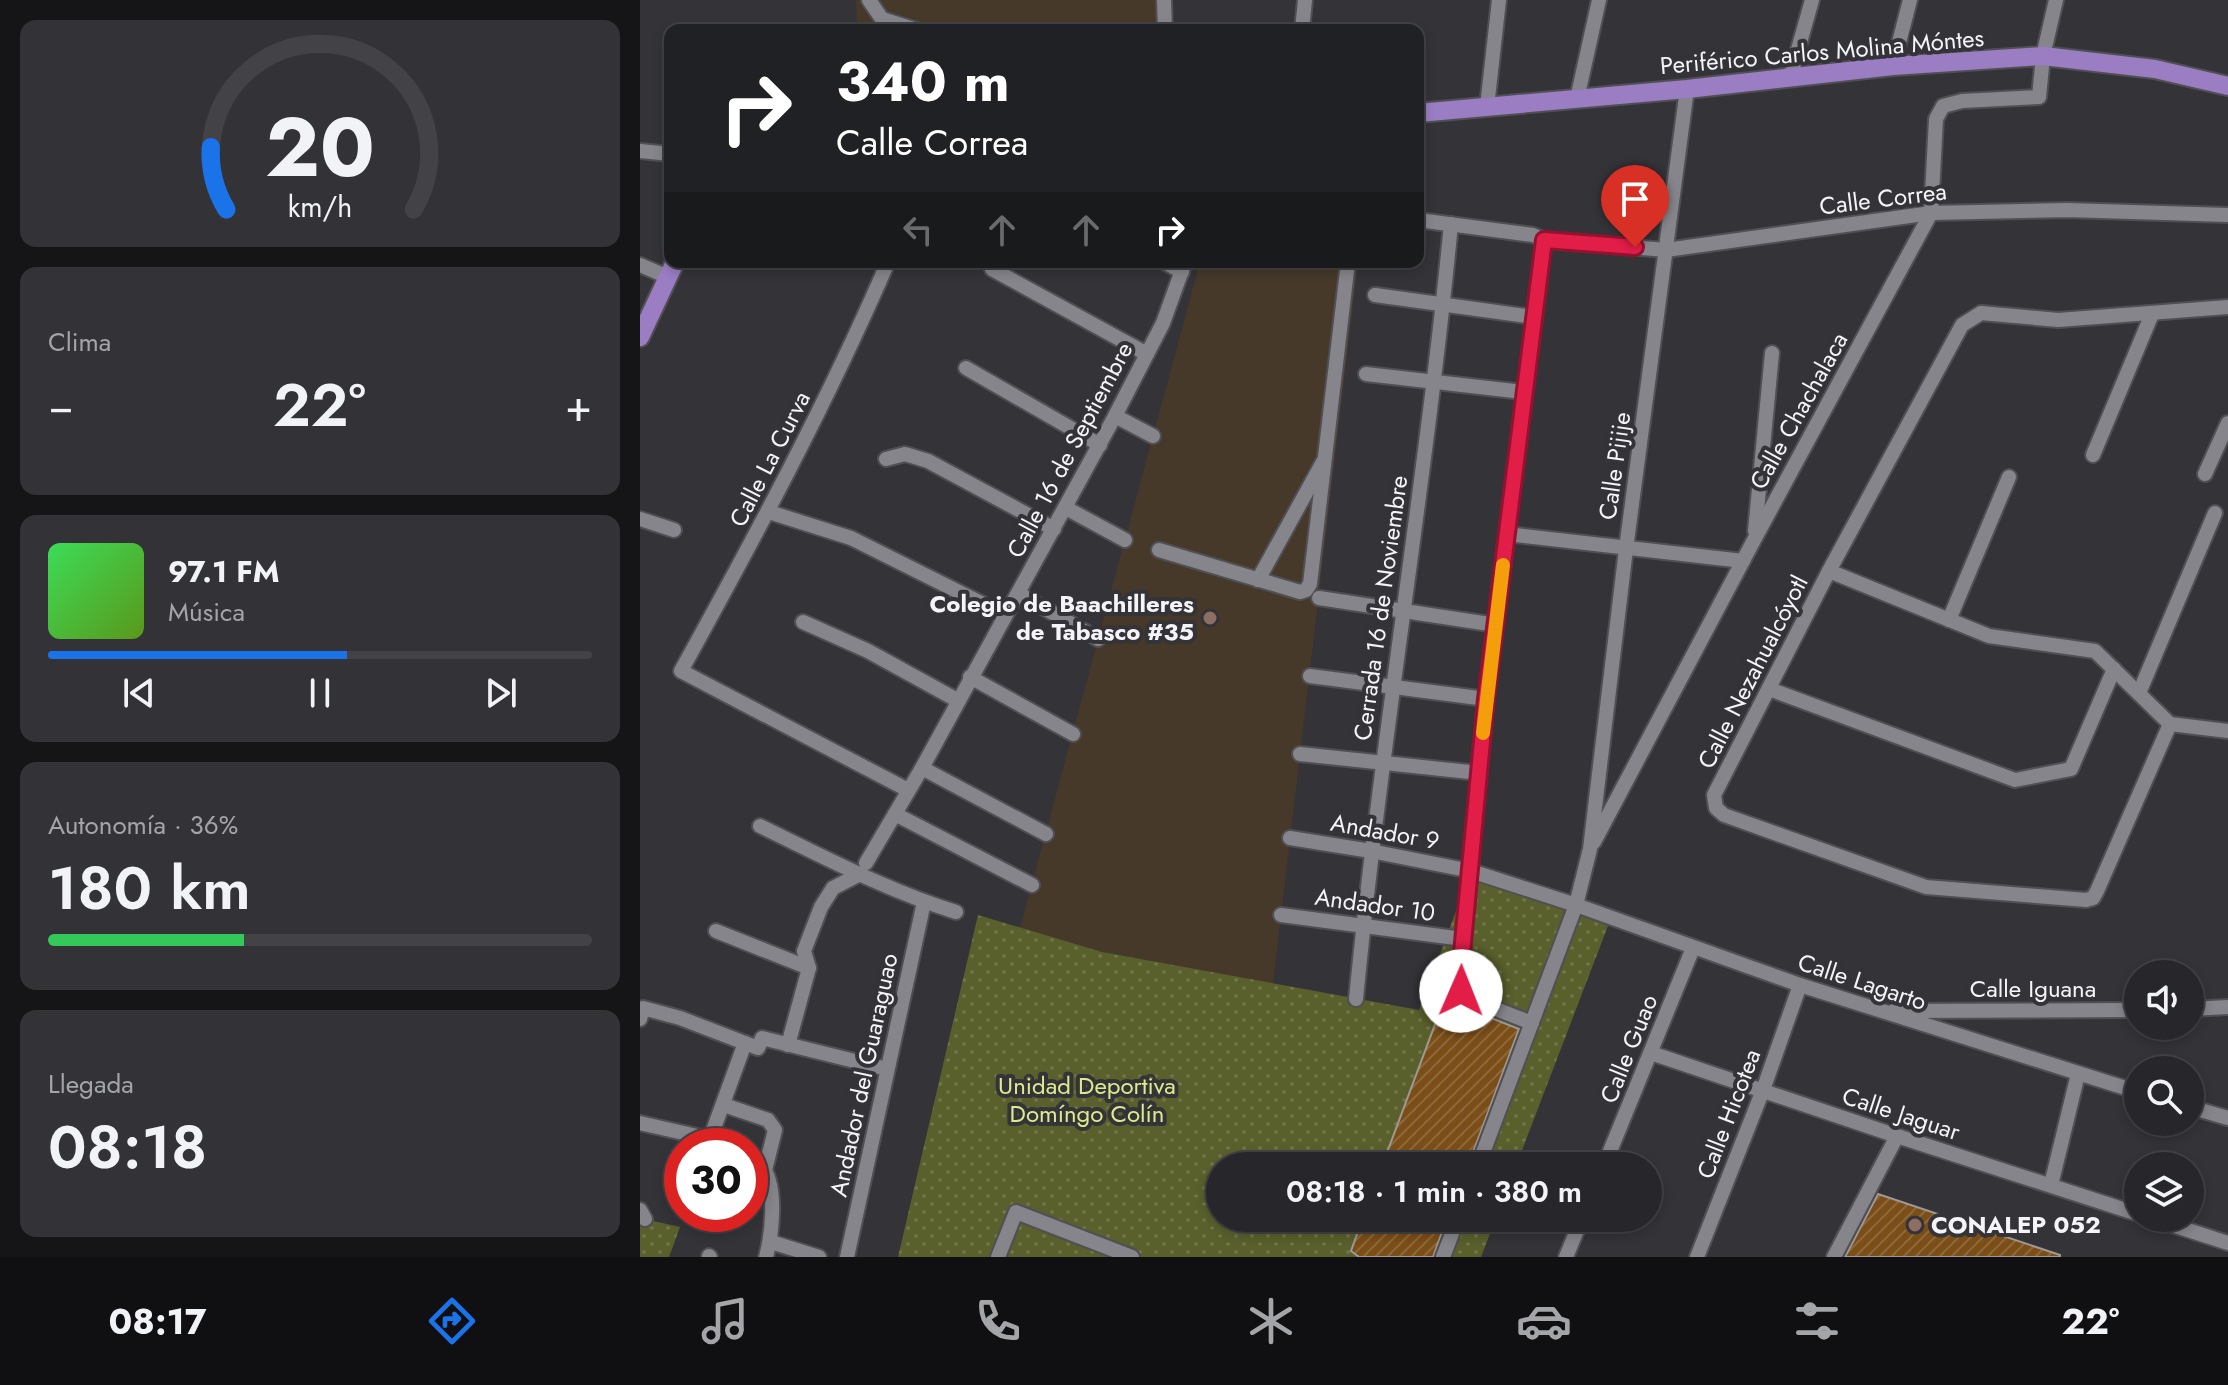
<!DOCTYPE html>
<html lang="es">
<head>
<meta charset="utf-8">
<style>
  body { margin:0; font-family:Jost,sans-serif; background:#333236; color:#f1f3f6; height:100vh; display:flex; flex-direction:column; font-size:30px; white-space:nowrap }
  * { box-sizing:border-box; margin:0 }
  p { font-size:26px; color:#a4a5a8 }
  .icon { flex:none; width:44px; height:44px; fill:none; stroke:currentColor; stroke-width:2; stroke-linecap:round; stroke-linejoin:round }
  .map { position:relative; flex:1; overflow:hidden }
  .side { display:flex; flex-direction:column; gap:20px; padding:20px; background:#151517; width:640px }
  .side>* { flex:none }
  .guide { position:absolute; left:24px; top:24px; width:760px; height:244px; border-radius:16px; box-shadow:0 4px 12px #0003,0 0 0 2px #434347; background:#202124; color:#fff; overflow:hidden }
  .buttons { position:absolute; left:1484px; top:960px; display:grid; gap:16px }
  .buttons a { display:grid; place-items:center; width:80px; height:80px; border-radius:50%; background:#27262a; box-shadow:0 4px 12px #0003,0 0 0 2px #434347; font-size:40px }
  .speed { position:absolute; left:24px; top:1128px; display:flex; gap:16px; font-size:40px; font-weight:700; text-align:center }
  .speed>* { display:grid; place-content:center; width:104px; height:104px; border-radius:50%; background:#27262a; box-shadow:0 4px 12px #0003,0 0 0 2px #434347; line-height:1 }
  .speed .limit { border:12px solid #d22; background:#fff; color:#111 }
  .pin { position:absolute; display:grid; place-items:center; width:68px; height:68px; color:#fff; margin:-82px -34px; border-radius:50% 50% 50% 0; rotate:-45deg; box-shadow:0 0 8px #0007 }
  .pin .icon { rotate:45deg }
  .me { position:absolute; width:88px; margin:-44px; rotate:1deg; stroke-linejoin:round; filter:drop-shadow(0 0 6px #0008) }
  .turn { display:flex; align-items:center; gap:28px; height:168px; padding:0 40px; font-size:36px }
  .turn .icon { width:104px; height:104px; stroke-width:2.5 }
  .turn b { display:block; font-size:56px; line-height:68px }
  .lanes { display:flex; align-items:center; height:76px; padding:0 40px; background:#0003; justify-content:center; gap:40px; direction:ltr }
  .lanes .off { opacity:.35 }
  .big { font-size:60px; font-weight:600; line-height:1.1 }
  .side .tile { flex:1; display:flex; flex-direction:column; justify-content:center; gap:12px; min-width:0; padding:0 28px; border-radius:16px; background:#333236 }
  .side .dial { align-items:center; gap:0 }
  .dial svg { height:208px; overflow:visible; fill:none; stroke:#434347; stroke-width:7; stroke-linecap:round; text-anchor:middle }
  .dial text { fill:#f1f3f6; stroke:none }
  .song { display:flex; align-items:center; gap:24px }
  .cover { width:96px; height:96px; border-radius:12px; background:linear-gradient(135deg,hsl(130 70% 55%),hsl(90 70% 35%)) }
  .played { height:8px; border-radius:4px; background:linear-gradient(90deg,#1a73e8 55%,#434347 55%) }
  .keys { display:flex; justify-content:space-around; direction:ltr }
  .heat { display:flex; justify-content:space-between; align-items:center; font-size:44px; direction:ltr }
  .charge { height:12px; border-radius:6px; background:linear-gradient(90deg,#34c759 36%,#434347 0) }
  .trip { position:absolute; left:566px; top:1152px; width:456px; height:80px; border-radius:40px; background:#27262a; box-shadow:0 4px 12px #0003,0 0 0 2px #434347; font-weight:600; line-height:80px; text-align:center }
  .dock { display:flex; height:128px; justify-content:space-around; align-items:center; background:#100f11; color:#a4a5a8 }
  .dock .icon { width:56px; height:56px }
  .dock .selected { color:#1a73e8 }
  .dock b { font-size:36px; color:#f1f3f6 }
  main { display:flex; flex:1; min-height:0 }
  .map>svg:first-child { display:block }
</style>
</head>
<body>
<main>
<section class="side">
<div class="tile dial"><svg viewBox="0 0 100 80">
<path d="M14 69A42 42 0 1 1 86 69"/>
<path d="M14 69A42 42 0 0 1 8 45" stroke="#1a73e8"/>
<text x="50" y="56" font-size="32" font-weight="700">20</text>
<text x="50" y="72" font-size="11">km/h</text>
</svg></div>
<div class="tile"><p>Clima</p>
<div class="heat"><a>−</a><b class="big">22°</b><a>+</a></div>
</div>
<div class="tile">
<div class="song"><i class="cover"></i><div><b>97.1 FM</b><p>Música</p></div></div>
<div class="played"></div>
<div class="keys"><svg class="icon" aria-label="previous" viewBox="0 0 24 24"><path d="M18 5L8 12l10 7zM5 5v14"/></svg><svg class="icon" aria-label="pause" viewBox="0 0 24 24"><path d="M8 5v14M16 5v14"/></svg><svg class="icon" aria-label="next" viewBox="0 0 24 24"><path d="M6 5l10 7-10 7zM19 5v14"/></svg></div>
</div>
<div class="tile"><p>Autonomía · 36%</p><b class="big">180 km</b><div class="charge"></div></div>
<div class="tile"><p>Llegada</p><b class="big">08:18</b></div>
</section>
<div class="map">
<svg width="1588" height="1257" viewBox="0 0 1588 1257">
  <defs>
    <pattern id="park-dots" width="8" height="8" patternUnits="userSpaceOnUse" patternTransform="scale(2)"><rect width="8" height="8" fill="#59602c"/><path d="M2 2h.1M6 6h.1" fill="none" stroke="#71774b" stroke-width="1.8" stroke-linecap="round"/></pattern>
    <pattern id="building-hatch" width="6" height="6" patternUnits="userSpaceOnUse" patternTransform="scale(2)"><rect width="6" height="6" fill="#7b4e18"/><path d="M-1 1l2-2M0 6l6-6M5 7l2-2" fill="none" stroke="#8e683a"/></pattern>
  </defs>
  <rect width="100%" height="100%" fill="#343338"/>
  <g fill="#46392a">
    <polygon points="216,0 524,0 525,30 217,30"/>
    <polygon points="560,262 718,262 633,984 462,952 380,928"/>
  </g>
  <g fill="url(#park-dots)">
    <polygon points="831,871 971,918 876,1166 580,1166 580,1218 856,1218 841,1257 258,1257 338,915 462,952 779,1010"/>
    <polygon points="0,1218 40,1227 29,1257 0,1257"/>
  </g>
  <g fill="url(#building-hatch)" stroke="#9e9994" stroke-width="2">
    <polygon points="815,999 821,1006 879,1029 828,1166 742,1166 803,1003"/>
    <polygon points="1238,1194 1420,1255 1420,1257 1205,1257"/>
    <polygon points="723,1218 807,1218 793,1257 719,1257 711,1251"/>
  </g>
  <g fill="none" stroke-linecap="round" stroke-linejoin="round">
    <g stroke="#504f53" stroke-width="18">
      <g id="minor">
        <polyline points="229,0 242,19 277,30"/>
        <polyline points="524,0 525,30"/>
        <polyline points="662,30 665,0"/>
        <polyline points="1253,66 1270,0"/>
        <polyline points="1150,78 1172,0"/>
        <polyline points="937,99 959,0"/>
        <polyline points="847,107 859,0"/>
        <polyline points="0,151 30,154"/>
        <polyline points="778,220 893,235 904,240 1026,250 1291,213 1427,210 1588,215"/>
        <path d="M 248,262 C 187,403 115,537 41,671 L 268,790"/>
        <polyline points="524,262 542,272"/>
        <polyline points="0,265 28,277"/>
        <polyline points="352,269 507,354"/>
        <polyline points="735,295 893,317"/>
        <polyline points="326,368 460,445"/>
        <polyline points="726,374 883,392"/>
        <polyline points="475,416 513,436"/>
        <polyline points="1453,455 1512,314"/>
        <polyline points="246,459 265,454 288,461 414,529"/>
        <polyline points="1565,474 1588,423"/>
        <polyline points="426,508 485,540"/>
        <polyline points="129,512 211,538 365,615"/>
        <polyline points="0,519 34,530"/>
        <polyline points="1115,531 1132,353"/>
        <polyline points="867,534 1103,561"/>
        <polyline points="519,550 660,592 666,590 670,584 708,262"/>
        <polyline points="1189,571 1349,636 1455,651 1530,724 1588,731"/>
        <polyline points="618,580 683,462"/>
        <polyline points="378,593 458,639"/>
        <polyline points="679,598 856,625"/>
        <polyline points="1309,620 1369,477"/>
        <polyline points="163,622 228,651 317,700"/>
        <polyline points="670,676 846,699"/>
        <polyline points="330,677 433,734"/>
        <polyline points="1129,689 1375,780 1431,769 1474,669"/>
        <polyline points="1499,693 1575,513"/>
        <polyline points="1530,724 1457,891 1453,898 1446,900 1286,887 1084,815 1076,808 1074,795 1189,571 1322,325 1341,313 1418,320 1588,307"/>
        <polyline points="660,754 839,773"/>
        <polyline points="282,768 406,834"/>
        <polyline points="255,814 392,885"/>
        <path d="M 120,826 C 184,857 248,891 316,912"/>
        <polyline points="650,838 731,851 831,871 936,905 1160,985 1498,1092"/>
        <polyline points="954,842 1114,540 1291,213 1296,119 1303,106 1322,101 1399,97 1403,56 1416,0"/>
        <polyline points="226,863 282,768 475,416 523,323 545,262"/>
        <polyline points="641,915 823,939"/>
        <polyline points="76,931 169,968"/>
        <path d="M 716,999 C 741,740 786,483 811,224"/>
        <polyline points="1550,1009 1588,1007"/>
        <polyline points="1254,1011 1498,1010"/>
        <polyline points="0,1019 3,1008 40,1018 118,1048 122,1038 247,1069"/>
        <polyline points="892,1023 825,997 819,985 846,699 904,240"/>
        <polyline points="148,1045 169,968 164,951 181,907 193,888 220,874"/>
        <polyline points="1011,1053 1257,1136 1498,1214"/>
        <polyline points="84,1105 128,1120 135,1130 125,1170"/>
        <polyline points="1550,1107 1588,1118"/>
        <polyline points="0,1123 70,1139 89,1146"/>
        <polyline points="70,1139 105,1043"/>
        <path d="M 110,1157 C 114,1160 121,1165 124,1169 C 137,1190 132,1235 126,1257"/>
        <polyline points="838,1166 936,905 950,849 986,549 1047,89"/>
        <polyline points="964,1166 1053,948"/>
        <polyline points="1411,1185 1438,1074"/>
        <polyline points="0,1210 5,1219"/>
        <polyline points="1511,1218 1588,1243"/>
        <polyline points="131,1242 179,1257"/>
        <polyline points="69,1256 70,1257"/>
        <polyline points="207,1257 284,902"/>
        <polyline points="358,1257 376,1212 492,1257"/>
        <polyline points="803,1257 818,1218"/>
        <polyline points="926,1257 942,1218"/>
        <polyline points="1057,1257 1123,1090 1160,985"/>
        <polyline points="1194,1257 1257,1136"/>
      </g>
    </g>
    <g stroke="#504f53" stroke-width="22">
      <g id="major">
        <polyline points="778,113 1047,89 1253,66 1403,56 1515,69 1588,86"/>
        <polyline points="0,337 35,262"/>
      </g>
    </g>
    <use href="#minor" stroke="#86858b" stroke-width="14"/>
    <use href="#major" stroke="#9a7dc3" stroke-width="18"/>
  </g>
  <g fill="none" stroke-linecap="round" stroke-linejoin="round">
    <g stroke="#92132f" stroke-width="20">
      <polyline id="route" points="821,991 819,985 846,699 904,240 995,247"/>
    </g>
    <use href="#route" stroke="#e11d48" stroke-width="14"/>
    <polyline stroke="#f59e0b" stroke-width="14" points="843,733 863,565"/>
  </g>
  <g fill="#8d6e63" stroke="#343338" stroke-width="3">
    <circle cx="570" cy="618" r="8"/>
    <circle cx="1275" cy="1225" r="8"/>
  </g>
  <g text-anchor="middle" stroke-width="8" stroke-linejoin="round" paint-order="stroke">
    <g font-size="24" fill="#f5f4f8" stroke="#343338">
      <text transform="translate(1182 52) rotate(-5)" y="8">Periférico Carlos Molina Móntes</text>
      <text transform="translate(1243 199) rotate(-7)" y="8">Calle Correa</text>
      <text transform="translate(1159 411) rotate(-61)" y="8">Calle Chachalaca</text>
      <text transform="translate(430 450) rotate(-62)" y="8">Calle 16 de Septiembre</text>
      <text transform="translate(130 459) rotate(-63)" y="8">Calle La Curva</text>
      <text transform="translate(975 466) rotate(-82)" y="8">Calle Pijije</text>
      <text transform="translate(741 608) rotate(-82)" y="8">Cerrada 16 de Noviembre</text>
      <text transform="translate(1113 672) rotate(-63)" y="8">Calle Nezahualcóyotl</text>
      <text transform="translate(745 832) rotate(10)" y="8">Andador 9</text>
      <text transform="translate(735 905) rotate(8)" y="8">Andador 10</text>
      <text transform="translate(1222 982) rotate(18)" y="8">Calle Lagarto</text>
      <text x="1393" y="997">Calle Iguana</text>
      <text transform="translate(989 1049) rotate(-68)" y="8">Calle Guao</text>
      <text transform="translate(224 1075) rotate(-78)" y="8">Andador del Guaraguao</text>
      <text transform="translate(1089 1114) rotate(-69)" y="8">Calle Hicotea</text>
      <text transform="translate(1261 1114) rotate(18)" y="8">Calle Jaguar</text>
    </g>
    <g font-size="24" font-weight="bold" fill="#f5f4f8" stroke="#343338" text-anchor="end">
      <text x="554" y="612">Colegio de Baachilleres<tspan x="554" dy="28">de Tabasco #35</tspan></text>
      <text x="1291" y="1233" text-anchor="start">CONALEP 052</text>
    </g>
    <g font-size="24" fill="#ddeb8b" stroke="#343338">
      <text x="447" y="1094">Unidad Deportiva<tspan x="447" dy="28">Domíngo Colín</tspan></text>
    </g>
  </g>
</svg>
<div class="buttons">
<a><svg class="icon" aria-label="sound" viewBox="0 0 24 24"><path d="M4 9h4l5-4v14l-5-4H4zM17 9q2 3 0 6"/></svg></a>
<a><svg class="icon" aria-label="search" viewBox="0 0 24 24"><circle cx="10" cy="10" r="6"/><path d="M15 15l6 6"/></svg></a>
<a><svg class="icon" aria-label="layers" viewBox="0 0 24 24"><path d="M12 4l9 5-9 5-9-5zM3 14l9 5 9-5"/></svg></a>
</div>
<div class="speed"><div class="limit">30</div></div>
<div class="pin" style="left:995px;top:247px;background:#d93025"><svg class="icon" aria-label="arrive" viewBox="0 0 24 24"><path d="M6 21V4h12l-3 4 3 4H6"/></svg></div>
<svg class="me" style="left:821px;top:991px" viewBox="-20 -20 40 40"><circle r="19" fill="#fff"/><path d="M0-13L10 11 0 6-10 11z" fill="#e11d48"/></svg>
<div class="trip">08:18 · 1 min · 380 m</div>
<div class="guide">
<div class="turn"><svg class="icon" aria-label="right" viewBox="0 0 24 24"><path d="M7 20v-9h11M14 6l5 5-5 5"/></svg><div><b>340 m</b>Calle Correa</div></div>
<div class="lanes"><svg class="icon off" aria-label="left" viewBox="0 0 24 24"><path d="M17 20v-9H6M10 6l-5 5 5 5"/></svg><svg class="icon off" aria-label="ahead" viewBox="0 0 24 24"><path d="M12 20V5M6 11l6-6 6 6"/></svg><svg class="icon off" aria-label="ahead" viewBox="0 0 24 24"><path d="M12 20V5M6 11l6-6 6 6"/></svg><svg class="icon" aria-label="right" viewBox="0 0 24 24"><path d="M7 20v-9h11M14 6l5 5-5 5"/></svg></div>
</div>
</div>
</main>
<nav class="dock">
<b>08:17</b>
<svg class="icon selected" aria-label="directions" viewBox="0 0 24 24"><path d="M12 3l9 9-9 9-9-9zM9 14v-3h6M13 9l2 2-2 2"/></svg>
<svg class="icon" aria-label="music" viewBox="0 0 24 24"><path d="M9 18V5l10-2v13"/><circle cx="6" cy="18" r="3"/><circle cx="16" cy="16" r="3"/></svg>
<svg class="icon" aria-label="phone" viewBox="0 0 24 24"><path d="M5 4h4l2 5-3 2q2 4 5 5l2-3 5 2v4C11 20 4 13 5 4z"/></svg>
<svg class="icon" aria-label="climate" viewBox="0 0 24 24"><path d="M12 3v18M4 7l16 10M4 17L20 7"/></svg>
<svg class="icon" aria-label="car" viewBox="0 0 24 24"><path d="M5 17H2v-5l4-1 3-4h7l3 4 3 1v5h-3M9 17h6M6 11h13"/><circle cx="7" cy="17" r="2"/><circle cx="17" cy="17" r="2"/></svg>
<svg class="icon" aria-label="filters" viewBox="0 0 24 24"><path d="M4 7h16M4 17h16"/><circle cx="9" cy="7" r="2"/><circle cx="15" cy="17" r="2"/></svg>
<b>22°</b>
</nav>
</body>
</html>
